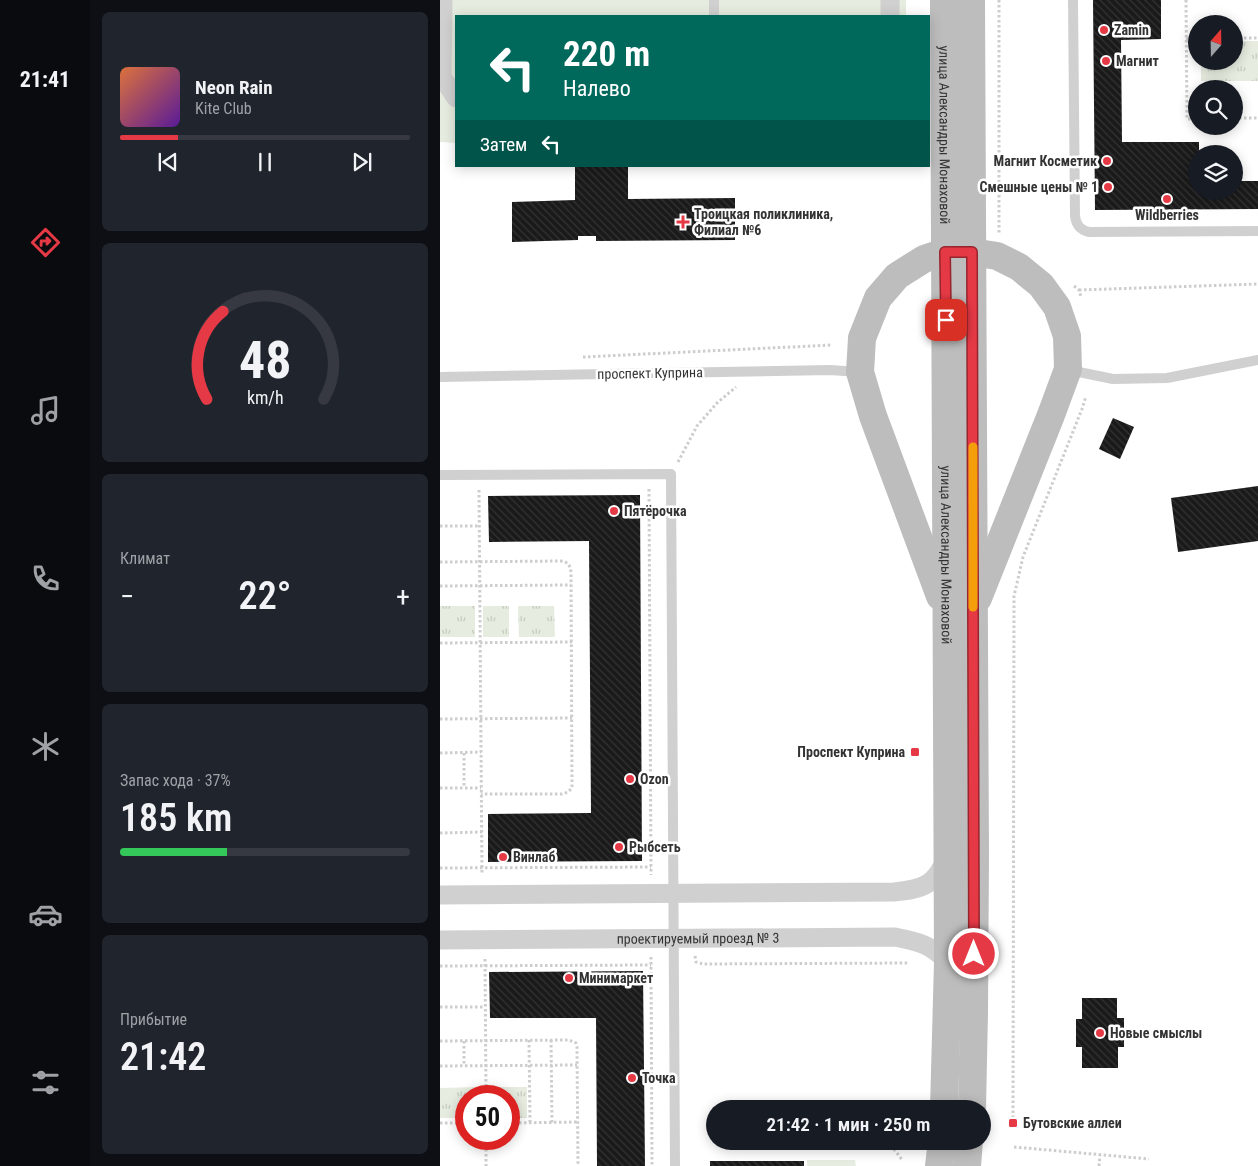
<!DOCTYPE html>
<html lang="ru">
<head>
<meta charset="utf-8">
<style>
  body { margin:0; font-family:"Roboto Condensed",sans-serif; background:#20242c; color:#f1f3f6; height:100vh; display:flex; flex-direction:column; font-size:19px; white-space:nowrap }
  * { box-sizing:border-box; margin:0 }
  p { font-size:16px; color:#9ea1a6 }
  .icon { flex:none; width:28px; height:28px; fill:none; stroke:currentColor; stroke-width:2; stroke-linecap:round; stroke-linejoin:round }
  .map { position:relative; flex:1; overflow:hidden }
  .panel { display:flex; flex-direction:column; gap:12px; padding:12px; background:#0d0f14; width:350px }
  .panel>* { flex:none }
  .guide { position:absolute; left:15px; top:15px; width:475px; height:152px; border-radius:0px; box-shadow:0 2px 12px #0003; background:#00695c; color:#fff; overflow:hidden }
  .needle { width:32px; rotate:20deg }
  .tools { position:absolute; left:748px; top:15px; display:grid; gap:10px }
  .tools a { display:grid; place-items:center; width:55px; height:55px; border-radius:50%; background:#171b24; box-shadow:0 2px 12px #0003; font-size:25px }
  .speed { position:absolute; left:15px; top:1085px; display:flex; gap:10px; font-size:25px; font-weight:700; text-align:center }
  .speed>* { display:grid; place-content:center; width:65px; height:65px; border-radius:50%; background:#171b24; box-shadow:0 2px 12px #0003; line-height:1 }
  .speed .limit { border:8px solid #d22; background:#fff; color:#111 }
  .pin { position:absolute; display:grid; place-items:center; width:42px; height:42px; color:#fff; margin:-21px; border-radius:10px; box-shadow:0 2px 8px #0006 }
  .me { position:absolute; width:55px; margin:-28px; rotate:0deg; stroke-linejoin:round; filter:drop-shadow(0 0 4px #0008) }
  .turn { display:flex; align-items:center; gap:18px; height:105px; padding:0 25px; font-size:22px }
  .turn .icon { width:65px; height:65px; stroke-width:2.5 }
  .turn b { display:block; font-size:35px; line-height:42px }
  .then { display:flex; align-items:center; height:48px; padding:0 25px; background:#0003; gap:10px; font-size:19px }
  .big { font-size:38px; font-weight:600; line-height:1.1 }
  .panel .tile { flex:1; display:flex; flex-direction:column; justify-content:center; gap:8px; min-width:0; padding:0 18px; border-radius:8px; background:#20242c }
  .panel .dial { align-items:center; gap:0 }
  .dial svg { height:130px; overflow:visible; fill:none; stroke:#363941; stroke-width:7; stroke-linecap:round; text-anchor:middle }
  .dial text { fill:#f1f3f6; stroke:none }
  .song { display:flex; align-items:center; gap:15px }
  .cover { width:60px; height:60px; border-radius:8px; background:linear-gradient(135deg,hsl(20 70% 55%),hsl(270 70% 35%)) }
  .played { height:5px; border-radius:2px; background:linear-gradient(90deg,#e63946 20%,#363941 20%) }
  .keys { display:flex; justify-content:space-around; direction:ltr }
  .heat { display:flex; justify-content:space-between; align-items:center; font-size:28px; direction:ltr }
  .charge { height:8px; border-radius:4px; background:linear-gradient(90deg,#34c759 37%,#363941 0) }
  .trip { position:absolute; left:266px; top:1100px; width:285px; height:50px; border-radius:25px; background:#171b24; box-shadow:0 2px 12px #0003; font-weight:600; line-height:50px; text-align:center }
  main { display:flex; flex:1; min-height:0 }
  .tab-bar { display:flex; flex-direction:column; width:90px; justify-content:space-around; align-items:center; background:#090b0e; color:#9ea1a6 }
  .tab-bar .icon { width:35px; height:35px }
  .tab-bar .active { color:#e63946 }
  .tab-bar b { font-size:22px; color:#f1f3f6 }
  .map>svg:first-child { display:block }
</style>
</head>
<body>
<main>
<nav class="tab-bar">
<b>21:41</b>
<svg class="icon active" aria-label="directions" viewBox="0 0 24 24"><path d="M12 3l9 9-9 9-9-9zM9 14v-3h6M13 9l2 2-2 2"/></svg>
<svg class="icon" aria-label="music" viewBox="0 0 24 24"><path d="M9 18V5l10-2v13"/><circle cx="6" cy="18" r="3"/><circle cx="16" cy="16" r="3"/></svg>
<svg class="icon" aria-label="phone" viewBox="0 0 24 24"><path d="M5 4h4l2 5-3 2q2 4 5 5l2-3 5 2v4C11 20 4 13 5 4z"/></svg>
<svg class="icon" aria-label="climate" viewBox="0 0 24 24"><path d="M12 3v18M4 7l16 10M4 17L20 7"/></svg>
<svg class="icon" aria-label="car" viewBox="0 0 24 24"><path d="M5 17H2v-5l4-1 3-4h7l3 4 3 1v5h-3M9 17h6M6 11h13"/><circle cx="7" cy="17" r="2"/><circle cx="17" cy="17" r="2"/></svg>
<svg class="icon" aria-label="filters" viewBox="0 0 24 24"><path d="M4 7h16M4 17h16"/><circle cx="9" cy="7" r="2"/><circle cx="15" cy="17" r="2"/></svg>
</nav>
<section class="panel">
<div class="tile">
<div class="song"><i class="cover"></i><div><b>Neon Rain</b><p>Kite Club</p></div></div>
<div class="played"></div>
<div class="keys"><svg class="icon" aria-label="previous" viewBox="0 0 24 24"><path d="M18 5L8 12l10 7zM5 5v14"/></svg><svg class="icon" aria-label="pause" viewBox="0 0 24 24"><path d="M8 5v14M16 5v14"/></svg><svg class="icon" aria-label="next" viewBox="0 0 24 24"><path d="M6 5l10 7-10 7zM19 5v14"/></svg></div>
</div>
<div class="tile dial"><svg viewBox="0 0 100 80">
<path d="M14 69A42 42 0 1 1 86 69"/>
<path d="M14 69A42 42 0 0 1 24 15" stroke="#e63946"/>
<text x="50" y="56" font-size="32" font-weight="700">48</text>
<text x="50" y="72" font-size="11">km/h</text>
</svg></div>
<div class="tile"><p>Климат</p>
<div class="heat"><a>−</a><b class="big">22°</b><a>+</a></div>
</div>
<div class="tile"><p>Запас хода · 37%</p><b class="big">185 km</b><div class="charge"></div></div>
<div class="tile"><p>Прибытие</p><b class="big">21:42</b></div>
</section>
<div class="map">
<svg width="818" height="1166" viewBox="0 0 818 1166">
  <defs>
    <pattern id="park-tufts" width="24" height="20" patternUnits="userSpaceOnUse" patternTransform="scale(1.25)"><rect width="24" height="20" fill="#e6ecdf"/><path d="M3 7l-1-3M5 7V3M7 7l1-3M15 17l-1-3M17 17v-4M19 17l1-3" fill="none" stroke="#c6cbc0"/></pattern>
    <pattern id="building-back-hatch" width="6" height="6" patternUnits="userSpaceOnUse" patternTransform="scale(1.25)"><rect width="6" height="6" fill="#1a1a1a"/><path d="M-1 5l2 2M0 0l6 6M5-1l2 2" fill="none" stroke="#333"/></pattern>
  </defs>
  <rect width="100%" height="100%" fill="#fff"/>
  <g fill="url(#park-tufts)">
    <polygon points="794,41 818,41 818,81 761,81 761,61 794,61"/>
    <rect x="0" y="606" width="35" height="31"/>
    <rect x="43" y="606" width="26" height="31"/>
    <polygon points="78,606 114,606 115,637 79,637"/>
    <polygon points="42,1087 42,1096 26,1096 26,1118 0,1118 0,1088"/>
    <polygon points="53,1087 87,1087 87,1118 69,1118 69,1096 53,1096"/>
    <polygon points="367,1160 415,1160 416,1166 367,1166"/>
  </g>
  <polygon fill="#e6ecdf" points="0,0 466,0 466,16 16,16 16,143 0,142"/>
  <g fill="url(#building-back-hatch)">
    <polygon points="653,0 721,0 721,39 681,40 682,142 759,142 759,154 756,154 756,191 794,191 794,181 818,181 818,209 655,210"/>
    <polygon points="135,166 188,166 188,199 295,198 295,240 156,241 156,236 138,236 138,240 72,242 72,202 135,200"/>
    <polygon points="673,418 694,427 680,459 659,449"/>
    <polygon points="818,486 818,541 738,552 731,498"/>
    <polygon points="200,495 202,861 48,862 48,814 151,813 149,541 49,542 48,496"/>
    <polygon points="203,971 205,1166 157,1166 156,1018 50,1018 49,972"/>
    <polygon points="642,998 677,998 677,1018 684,1018 684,1047 678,1047 678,1068 642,1068 642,1047 636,1047 636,1019 642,1019"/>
    <rect x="270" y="1161" width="94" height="5"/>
  </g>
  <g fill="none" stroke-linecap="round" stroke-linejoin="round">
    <g stroke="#cdcdcd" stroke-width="3" stroke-dasharray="2.5 2.5" stroke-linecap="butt">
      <polyline points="559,0 559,233"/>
      <polyline points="746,0 747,119 756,119"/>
      <polyline points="794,38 818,38"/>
      <polyline points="746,39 756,39"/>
      <polyline points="794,118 818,118"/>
      <polyline points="634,286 639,290 641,297"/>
      <polyline points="639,290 818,284"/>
      <polyline points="143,357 392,345"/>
      <polyline points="238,462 257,426 277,403 296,387"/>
      <polyline points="209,489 211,875"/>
      <polyline points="39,490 42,875"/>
      <polyline points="0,526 39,526"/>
      <path d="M 0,562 L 121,561 C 128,562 130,565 131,572 L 132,788 L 128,792 L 122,794 L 41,794"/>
      <polyline points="0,586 131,585"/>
      <polyline points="0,643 132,642"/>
      <polyline points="0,719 132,718"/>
      <polyline points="0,753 41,752"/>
      <polyline points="24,753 24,788"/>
      <polyline points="0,788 41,788"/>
      <polyline points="0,833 42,832"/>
      <polyline points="0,868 211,867"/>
      <polyline points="255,956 256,962 263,964 468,963"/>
      <polyline points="211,957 212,1166"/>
      <polyline points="45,959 46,1096"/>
      <polyline points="0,966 211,965"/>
      <polyline points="0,1007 45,1007"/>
      <polyline points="89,1040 90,1123"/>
      <polyline points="111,1040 112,1123"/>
      <polyline points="0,1041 129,1040 136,1043 137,1047 138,1166"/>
      <polyline points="24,1041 24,1066"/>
      <polyline points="0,1066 137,1065"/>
      <polyline points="420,1107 421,1109"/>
      <polyline points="0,1123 26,1123"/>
      <polyline points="69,1123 138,1122"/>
      <polyline points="573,1123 574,596 583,557 642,409 646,396"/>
      <polyline points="46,1139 46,1166"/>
      <polyline points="448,1141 463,1161"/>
      <polyline points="574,1147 709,1159"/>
      <polyline points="659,1166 660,1155"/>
    </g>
    <g stroke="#d0d0d0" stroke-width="10">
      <polyline points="274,0 274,16"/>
      <path d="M 633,0 L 635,216 C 636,225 640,230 649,232 L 818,231"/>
      <polyline points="629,370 673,379 727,378 818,360"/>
      <polyline points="0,377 390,370 419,372"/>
      <polyline points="0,475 231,474 235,1166"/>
    </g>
    <g stroke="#d0d0d0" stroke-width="19">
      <polyline points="3,0 2,77 16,98"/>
      <polyline points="450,0 450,16"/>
      <path d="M 0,895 L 454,892 C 482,889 495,886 506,858"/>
      <path id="s1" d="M 0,940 L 455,937 C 480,942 489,944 508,962"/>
    </g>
    <g stroke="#bdbdbd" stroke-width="28">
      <path id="s2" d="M 504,0 L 508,962 L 504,1109"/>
      <polyline points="531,0 535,856 534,1012 532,1109"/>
      <polyline points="500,596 433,416 420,372 422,338 438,298 457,276 484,259 505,252 532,252 557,256 579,267 601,285 617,307 627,336 628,369 611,415 538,598"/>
      <polyline points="499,1166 502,1141"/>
      <polyline points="527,1166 529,1141"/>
    </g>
  </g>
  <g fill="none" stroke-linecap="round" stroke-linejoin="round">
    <g stroke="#96252e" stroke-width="12">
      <polyline id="route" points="506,320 505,252 532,252 534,954"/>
    </g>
    <use href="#route" stroke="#e63946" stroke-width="9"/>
    <polyline stroke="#f59e0b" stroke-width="9" points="533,447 533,607"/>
  </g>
  <g fill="#e63946" stroke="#fff" stroke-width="2">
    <circle cx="664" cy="30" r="5"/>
    <circle cx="666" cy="61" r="5"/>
    <circle cx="667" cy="161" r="5"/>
    <circle cx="668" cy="187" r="5"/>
    <circle cx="727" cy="199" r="5"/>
    <path d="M240.5 214.5h5v5h5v5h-5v5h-5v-5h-5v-5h5z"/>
    <circle cx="174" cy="511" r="5"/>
    <rect x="470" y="747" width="10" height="10" rx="2.5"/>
    <circle cx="190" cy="779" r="5"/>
    <circle cx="179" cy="847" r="5"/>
    <circle cx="63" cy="857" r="5"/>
    <circle cx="129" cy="978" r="5"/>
    <circle cx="660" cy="1033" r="5"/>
    <circle cx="192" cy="1078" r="5"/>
    <rect x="568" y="1118" width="10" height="10" rx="2.5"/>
  </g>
  <g text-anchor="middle" stroke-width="5" stroke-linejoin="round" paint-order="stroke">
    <g font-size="14" font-weight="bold" fill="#333" stroke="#fff" text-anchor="start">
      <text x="674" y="35">Zamin</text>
      <text x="676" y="66">Магнит</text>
      <text x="657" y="166" text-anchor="end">Магнит Косметик</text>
      <text x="658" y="192" text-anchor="end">Смешные цены № 1</text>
      <text x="254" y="219">Троицкая поликлиника,<tspan x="254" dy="16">Филиал №6</tspan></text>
      <text x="727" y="220" text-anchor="middle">Wildberries</text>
      <text x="184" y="516">Пятёрочка</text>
      <text x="465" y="757" text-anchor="end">Проспект Куприна</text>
      <text x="200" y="784">Ozon</text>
      <text x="189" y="852">Рыбсеть</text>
      <text x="73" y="862">Винлаб</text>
      <text x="139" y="983">Минимаркет</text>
      <text x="670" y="1038">Новые смыслы</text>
      <text x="202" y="1083">Точка</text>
      <text x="583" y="1128">Бутовские аллеи</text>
    </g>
    <g font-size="14" fill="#333" stroke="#fff">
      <text dy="5" stroke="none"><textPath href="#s2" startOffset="135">улица Александры Монаховой</textPath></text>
      <text transform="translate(210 373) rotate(-1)" y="5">проспект Куприна</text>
      <text dy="5" stroke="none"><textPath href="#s2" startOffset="555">улица Александры Монаховой</textPath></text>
      <text dy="5" stroke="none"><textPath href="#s1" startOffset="258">проектируемый проезд № 3</textPath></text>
    </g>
  </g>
</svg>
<div class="tools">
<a><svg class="needle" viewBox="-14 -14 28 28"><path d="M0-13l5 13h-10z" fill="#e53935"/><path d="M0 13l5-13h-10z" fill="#9ea1a6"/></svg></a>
<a><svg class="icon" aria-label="search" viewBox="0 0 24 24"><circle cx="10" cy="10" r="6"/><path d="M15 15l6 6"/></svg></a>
<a><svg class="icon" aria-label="layers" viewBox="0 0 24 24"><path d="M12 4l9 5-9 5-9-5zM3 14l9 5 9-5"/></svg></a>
</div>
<div class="speed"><div class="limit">50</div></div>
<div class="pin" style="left:506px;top:320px;background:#d93025"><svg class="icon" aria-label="arrive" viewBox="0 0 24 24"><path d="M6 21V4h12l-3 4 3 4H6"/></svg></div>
<svg class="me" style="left:534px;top:954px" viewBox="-20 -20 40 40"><circle r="17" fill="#e63946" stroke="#fff" stroke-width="3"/><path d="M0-11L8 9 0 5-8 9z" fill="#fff"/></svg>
<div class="trip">21:42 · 1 мин · 250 m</div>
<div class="guide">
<div class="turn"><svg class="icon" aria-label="left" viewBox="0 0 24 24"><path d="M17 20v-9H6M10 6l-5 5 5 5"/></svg><div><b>220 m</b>Налево</div></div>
<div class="then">Затем<svg class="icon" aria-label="left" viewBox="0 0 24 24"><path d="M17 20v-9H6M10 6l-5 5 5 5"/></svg></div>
</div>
</div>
</main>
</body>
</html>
